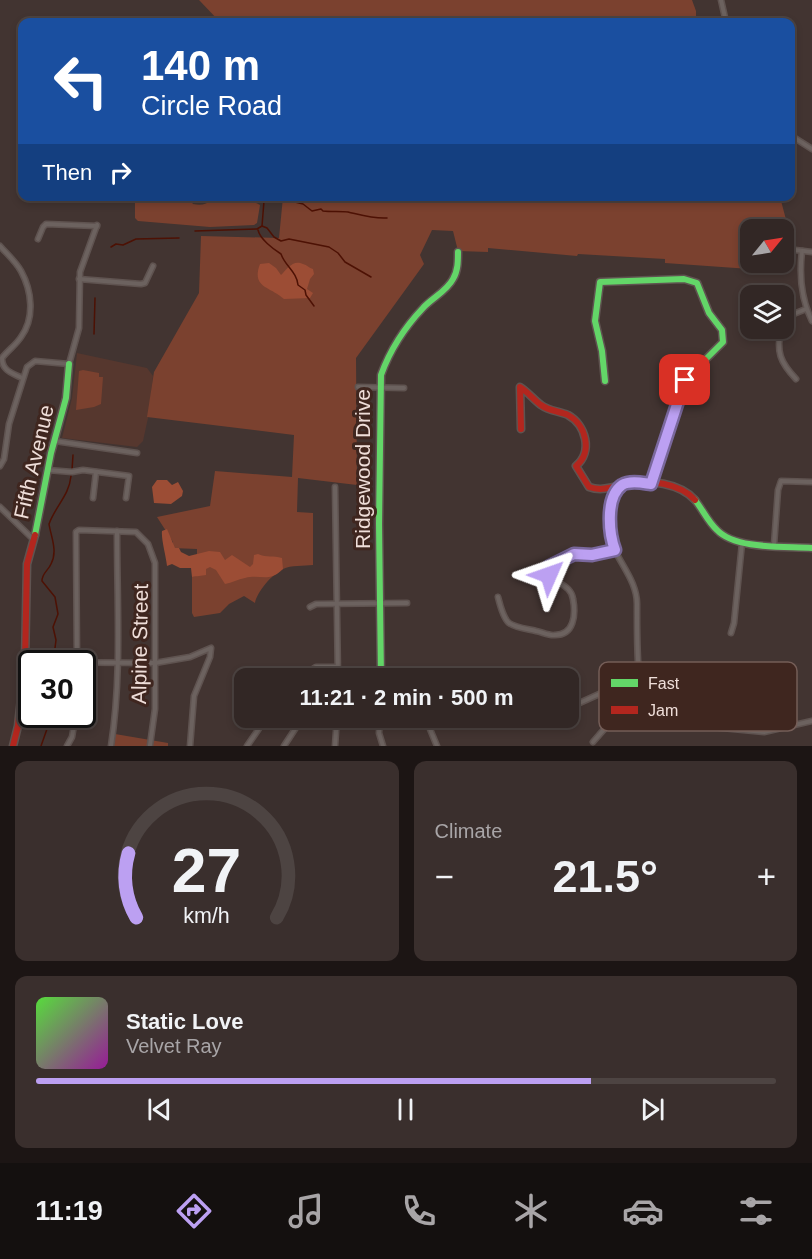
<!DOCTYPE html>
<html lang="en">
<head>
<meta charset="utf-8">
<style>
  body { margin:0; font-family:Helvetica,sans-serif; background:#3a2f2d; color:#f1f3f6; height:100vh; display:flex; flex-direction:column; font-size:22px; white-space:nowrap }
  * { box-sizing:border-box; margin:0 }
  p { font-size:20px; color:#a8a5a7 }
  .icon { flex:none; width:33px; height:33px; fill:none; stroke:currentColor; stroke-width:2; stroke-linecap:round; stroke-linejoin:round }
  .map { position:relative; height:746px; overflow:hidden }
  .sheet { display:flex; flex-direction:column; gap:15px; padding:15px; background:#1c1514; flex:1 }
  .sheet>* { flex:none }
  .guide { position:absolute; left:18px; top:18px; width:777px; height:183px; border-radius:12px; box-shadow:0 3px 9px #0003,0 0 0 2px #4d4442; background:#1a4fa0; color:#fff; overflow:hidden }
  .needle { width:39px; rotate:60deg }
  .tools { position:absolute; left:740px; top:219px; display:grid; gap:12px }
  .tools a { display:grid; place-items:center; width:54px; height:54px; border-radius:12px; background:#322725; box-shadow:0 3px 9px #0003,0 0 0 2px #4d4442; font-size:30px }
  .speed { position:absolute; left:18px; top:650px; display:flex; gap:12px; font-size:30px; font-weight:700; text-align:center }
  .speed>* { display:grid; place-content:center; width:78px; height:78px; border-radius:50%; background:#322725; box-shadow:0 3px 9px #0003,0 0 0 2px #4d4442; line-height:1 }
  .speed .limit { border:3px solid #111; border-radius:9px; background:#fff; color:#111 }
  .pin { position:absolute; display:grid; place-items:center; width:51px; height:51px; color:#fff; margin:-26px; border-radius:12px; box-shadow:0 3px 9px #0006 }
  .me { position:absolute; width:66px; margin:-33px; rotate:47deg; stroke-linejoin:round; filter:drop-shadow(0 0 4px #0008) }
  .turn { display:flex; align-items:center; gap:21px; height:126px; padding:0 24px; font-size:27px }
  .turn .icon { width:78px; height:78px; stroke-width:2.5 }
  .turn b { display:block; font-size:42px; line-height:51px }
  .then { display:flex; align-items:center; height:57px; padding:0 24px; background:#0003; gap:12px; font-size:22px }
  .big { font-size:45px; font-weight:800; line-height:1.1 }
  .sheet .card { flex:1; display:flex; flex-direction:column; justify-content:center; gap:9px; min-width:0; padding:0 21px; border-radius:12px; background:#3a2f2d }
  .sheet .dial { align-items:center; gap:0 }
  .dial svg { height:156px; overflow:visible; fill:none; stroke:#4d4442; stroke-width:7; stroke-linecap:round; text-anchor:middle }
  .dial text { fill:#f1f3f6; stroke:none }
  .song { display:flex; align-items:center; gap:18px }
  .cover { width:72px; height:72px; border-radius:9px; background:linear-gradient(135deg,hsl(110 70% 55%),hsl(300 70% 35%)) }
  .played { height:6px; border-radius:3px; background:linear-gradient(90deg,#bca0f2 75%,#4d4442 75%) }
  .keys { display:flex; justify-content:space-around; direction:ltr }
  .heat { display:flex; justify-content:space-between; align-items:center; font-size:33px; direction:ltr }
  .sheet .tiles { flex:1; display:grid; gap:15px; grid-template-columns:1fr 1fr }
  .card:last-child { grid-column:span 2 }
  .trip { position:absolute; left:234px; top:668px; width:345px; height:60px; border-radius:12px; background:#322725; box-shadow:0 3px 9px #0003,0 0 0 2px #4d4442; font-weight:800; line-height:60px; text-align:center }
  .tabs { display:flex; height:96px; justify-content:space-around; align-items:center; background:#14100f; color:#a8a5a7 }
  .tabs .icon { width:42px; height:42px }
  .tabs .selected { color:#bca0f2 }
  .tabs b { font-size:27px; color:#f1f3f6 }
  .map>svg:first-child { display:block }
</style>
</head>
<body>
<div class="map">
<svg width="812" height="746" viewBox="0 0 812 746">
  <rect width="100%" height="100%" fill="#423431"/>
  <polygon fill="#56372e" points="77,353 147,368 153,376 151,394 153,395 143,441 137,447 62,438 72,398"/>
  <g fill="#7b412f">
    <polygon points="199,0 692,0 696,11 696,22 220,22"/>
    <path d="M 135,197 L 188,197 L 193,204 C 209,207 208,199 221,197 C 233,195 250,199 260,205 L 257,223 L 254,225 L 210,227 L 138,221 L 135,218 Z"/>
    <path d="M 283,197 L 780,197 L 788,227 L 788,244 L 786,245 L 783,256 L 783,230 L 750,230 L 750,262 L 781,263 L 779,271 L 665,263 L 665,259 L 578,254 L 577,256 L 488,248 L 488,252 L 458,251 L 453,231 L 432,230 L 420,255 L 424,264 L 356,358 L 357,485 L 298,478 L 297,512 L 313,513 L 313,565 C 304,566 291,565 283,569 C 272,574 257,592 255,603 L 244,596 L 229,604 L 220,613 L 194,617 L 192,613 L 192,577 L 197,576 L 197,549 L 172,548 L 173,542 L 157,517 L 210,506 L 215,471 L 292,477 L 294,435 L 147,417 L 154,372 L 199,293 L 201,236 L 279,238 Z"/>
    <polygon points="83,370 99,373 99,377 103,377 101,404 94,407 76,410 79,371"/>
    <polygon points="115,734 168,743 168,746 114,746"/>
  </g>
  <g fill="#9c4d35">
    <path d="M 269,263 L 276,268 L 281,275 C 287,269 293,259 303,264 C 307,265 309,268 313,269 L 314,274 L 310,279 L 307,289 L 313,293 L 310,298 L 284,299 C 270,286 251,288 260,264 Z"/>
    <polygon points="157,480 167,480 172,485 178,482 183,491 182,496 171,504 154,503 152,487"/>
    <path d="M 167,529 L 175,548 L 179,548 L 181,552 L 189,556 L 209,551 L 220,552 L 225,560 L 232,555 L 250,567 L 253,564 L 254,555 L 258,554 C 267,558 273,555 282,558 L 283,569 C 269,583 261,574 245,578 C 238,579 232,583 225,584 L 216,570 L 210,567 L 206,569 L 206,575 L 192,577 L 191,568 L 180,568 L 172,564 L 167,566 C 166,556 161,539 162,531 Z"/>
  </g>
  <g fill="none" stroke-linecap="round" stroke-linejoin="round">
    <g stroke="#4d1104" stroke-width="1.5">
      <path d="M 279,198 L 303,204 L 312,211 L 321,209 L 323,211 C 332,212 340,211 348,212 C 361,215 374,219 387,218"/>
      <polyline points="262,226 267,228 274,237 281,241 289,239 329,247 338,253 345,262 371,277"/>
      <path d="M 258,230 C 260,239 273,249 281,254 C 285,266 297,272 298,285 L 305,290 L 306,295 L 314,306"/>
      <polyline points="195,231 257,229 262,226 264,201 280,196"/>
      <polyline points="111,247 116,244 123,245 136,239 179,238"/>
      <polyline points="94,334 95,298"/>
      <polyline points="72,470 73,455"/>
      <path d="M 55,648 L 56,640 L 53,627 L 58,614 L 55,597 L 42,581 C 42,573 48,571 51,564 C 58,551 51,537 49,524 C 56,505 69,496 71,476"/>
      <polyline points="41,746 47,729 48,714"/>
    </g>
    <g stroke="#5f5350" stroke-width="7">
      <g id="street">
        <polyline points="721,0 726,22"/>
        <polyline points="790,135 812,149"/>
        <polyline points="38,239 43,227 46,224 97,226"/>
        <path d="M 0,246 C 7,254 16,262 21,271 C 32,291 35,318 21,337 C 16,345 8,350 2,358 C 2,371 12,373 22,378"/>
        <polyline points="787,249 812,252"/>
        <path d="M 802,251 C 799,276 801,299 812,321"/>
        <polyline points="79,279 141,284 145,283 153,266"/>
        <polyline points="783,321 786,317 806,309"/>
        <path d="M 781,328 C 776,352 780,362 796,379"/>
        <polyline points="358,387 404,388"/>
        <polyline points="55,441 137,453"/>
        <polyline points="0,466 4,459 9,424 27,367 35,361 69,364 79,328 80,272 97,225"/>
        <polyline points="48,470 72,472 83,470 129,476 126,498"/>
        <polyline points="335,487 338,678"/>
        <path d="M 620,487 C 613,498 609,513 609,527 C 609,555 637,575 637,604 C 637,626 636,700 648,715 C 651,719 655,720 660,722 L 764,732 L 812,721"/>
        <polyline points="93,498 96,472"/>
        <polyline points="0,507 33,539"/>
        <polyline points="774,545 778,490 781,481 812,482"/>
        <path d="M 498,597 C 500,605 503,618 509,623 C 516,628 528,629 536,631 C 542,632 549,636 555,635 C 574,635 576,615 573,599 C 571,583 550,583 547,569 L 574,554 L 592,555 L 615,550"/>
        <polyline points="310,607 316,604 407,603"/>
        <polyline points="731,633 734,623 742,543"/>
        <polyline points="25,662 155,663 190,657 211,648 210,657 194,696 190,746"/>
        <polyline points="77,663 76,532 79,530 136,532 148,544 155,563 155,709 150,745"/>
        <polyline points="310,671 316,667 337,667"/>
        <polyline points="575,705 617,686 640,682"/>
        <polyline points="380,717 379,733 383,746"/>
        <polyline points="425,717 437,746"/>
        <path d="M 593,742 C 610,722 617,713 644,706"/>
        <polyline points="67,746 72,737 76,714"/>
        <path d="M 111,746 C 122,676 117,603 117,531"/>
        <polyline points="247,746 267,717"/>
        <polyline points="284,746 299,723 300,717"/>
        <polyline points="335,746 337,717"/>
      </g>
    </g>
    <g stroke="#5f5350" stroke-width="9">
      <g id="fast">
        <polyline points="605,381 602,351 595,321 600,282 684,279 697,283 709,313 722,330 723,342 685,380 651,484"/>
        <path d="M 695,500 C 703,510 708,522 717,530 C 736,550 786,546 812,548"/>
        <polyline points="35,535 51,453 66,398 69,364"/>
        <path d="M 381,678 L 379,524 L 381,375 C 390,350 405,327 423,308 C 432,298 447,291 453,279 C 458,271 458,261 458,252"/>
      </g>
    </g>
    <g stroke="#5f5350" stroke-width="9">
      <g id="jam">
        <path d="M 521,429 L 520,387 C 528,392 534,400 541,405 C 549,411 559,411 568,415 C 586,425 593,452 576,466 L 589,487 C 603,492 613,486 627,484 C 648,479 680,483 695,500"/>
        <polyline points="13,746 18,726 25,662 27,564 35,535"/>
      </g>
    </g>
    <use href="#street" stroke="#6c625f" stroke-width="4"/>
    <use href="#fast" stroke="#63d668" stroke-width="6"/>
    <use href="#jam" stroke="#b3261e" stroke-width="6"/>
  </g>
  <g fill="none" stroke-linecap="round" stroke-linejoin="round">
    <g stroke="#7a689d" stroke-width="15">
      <path id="route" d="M 549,575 L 547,572 L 548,567 L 574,554 L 592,555 L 615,550 C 609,534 605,497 622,485 C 630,480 643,483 651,484 L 685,380"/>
    </g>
    <use href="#route" stroke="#bca0f2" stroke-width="10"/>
  </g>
  <g text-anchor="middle" stroke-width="6" stroke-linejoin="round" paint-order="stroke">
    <g font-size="21" fill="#efded9" stroke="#3f261f">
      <text transform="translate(34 462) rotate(-77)" y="7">Fifth Avenue</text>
      <text transform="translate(363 469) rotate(-90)" y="7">Ridgewood Drive</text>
      <text transform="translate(140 644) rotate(-89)" y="7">Alpine Street</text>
    </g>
  </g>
  <rect x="599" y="662" width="198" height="69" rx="9" fill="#3f261f" stroke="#745d57" stroke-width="1.5"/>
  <rect x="611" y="679" width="27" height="8" fill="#63d668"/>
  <rect x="611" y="706" width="27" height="8" fill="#b3261e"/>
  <g font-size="16" fill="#efded9">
    <text x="648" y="689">Fast</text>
    <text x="648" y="716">Jam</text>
  </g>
</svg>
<div class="tools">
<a><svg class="needle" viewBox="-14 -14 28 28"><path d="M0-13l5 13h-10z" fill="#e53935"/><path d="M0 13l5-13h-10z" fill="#a8a5a7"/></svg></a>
<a><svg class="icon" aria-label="layers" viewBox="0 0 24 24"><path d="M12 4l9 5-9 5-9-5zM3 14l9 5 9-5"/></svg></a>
</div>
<div class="speed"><div class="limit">30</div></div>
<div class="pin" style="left:685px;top:380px;background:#d93025"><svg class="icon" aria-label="arrive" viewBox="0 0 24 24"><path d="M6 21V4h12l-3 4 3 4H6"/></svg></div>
<svg class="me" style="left:549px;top:575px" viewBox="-20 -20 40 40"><path d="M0-17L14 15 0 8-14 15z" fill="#bca0f2" stroke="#fff" stroke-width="4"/></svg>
<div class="trip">11:21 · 2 min · 500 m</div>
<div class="guide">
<div class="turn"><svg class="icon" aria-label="left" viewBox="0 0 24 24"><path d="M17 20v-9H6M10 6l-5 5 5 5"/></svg><div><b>140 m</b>Circle Road</div></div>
<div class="then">Then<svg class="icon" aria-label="right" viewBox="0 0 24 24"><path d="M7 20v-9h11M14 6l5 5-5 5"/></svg></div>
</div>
</div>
<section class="sheet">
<div class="tiles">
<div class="card dial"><svg viewBox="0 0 100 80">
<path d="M14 69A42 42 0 1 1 86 69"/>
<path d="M14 69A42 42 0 0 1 10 36" stroke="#bca0f2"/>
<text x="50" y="56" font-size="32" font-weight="700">27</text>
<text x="50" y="72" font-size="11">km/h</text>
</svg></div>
<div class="card"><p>Climate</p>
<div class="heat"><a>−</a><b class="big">21.5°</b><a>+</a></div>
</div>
<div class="card">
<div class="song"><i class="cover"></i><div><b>Static Love</b><p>Velvet Ray</p></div></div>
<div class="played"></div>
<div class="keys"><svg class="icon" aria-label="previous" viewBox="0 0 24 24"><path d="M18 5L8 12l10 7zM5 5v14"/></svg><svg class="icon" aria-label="pause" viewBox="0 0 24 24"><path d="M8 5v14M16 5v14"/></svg><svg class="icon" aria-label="next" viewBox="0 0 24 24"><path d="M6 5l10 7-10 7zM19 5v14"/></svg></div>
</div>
</div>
</section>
<nav class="tabs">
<b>11:19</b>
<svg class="icon selected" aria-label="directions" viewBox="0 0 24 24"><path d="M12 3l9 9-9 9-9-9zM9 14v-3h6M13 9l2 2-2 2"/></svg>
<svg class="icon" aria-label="music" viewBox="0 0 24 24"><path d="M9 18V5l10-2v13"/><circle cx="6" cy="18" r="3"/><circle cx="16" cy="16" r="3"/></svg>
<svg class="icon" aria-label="phone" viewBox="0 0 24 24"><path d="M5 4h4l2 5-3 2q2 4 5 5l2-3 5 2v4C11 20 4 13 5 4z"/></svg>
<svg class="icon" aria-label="climate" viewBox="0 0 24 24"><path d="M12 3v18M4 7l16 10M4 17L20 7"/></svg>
<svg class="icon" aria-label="car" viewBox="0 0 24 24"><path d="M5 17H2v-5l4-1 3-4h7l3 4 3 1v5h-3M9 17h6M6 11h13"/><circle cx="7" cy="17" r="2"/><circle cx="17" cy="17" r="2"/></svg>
<svg class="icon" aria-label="filters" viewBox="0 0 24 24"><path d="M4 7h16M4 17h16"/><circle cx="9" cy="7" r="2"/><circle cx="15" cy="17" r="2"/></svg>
</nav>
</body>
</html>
